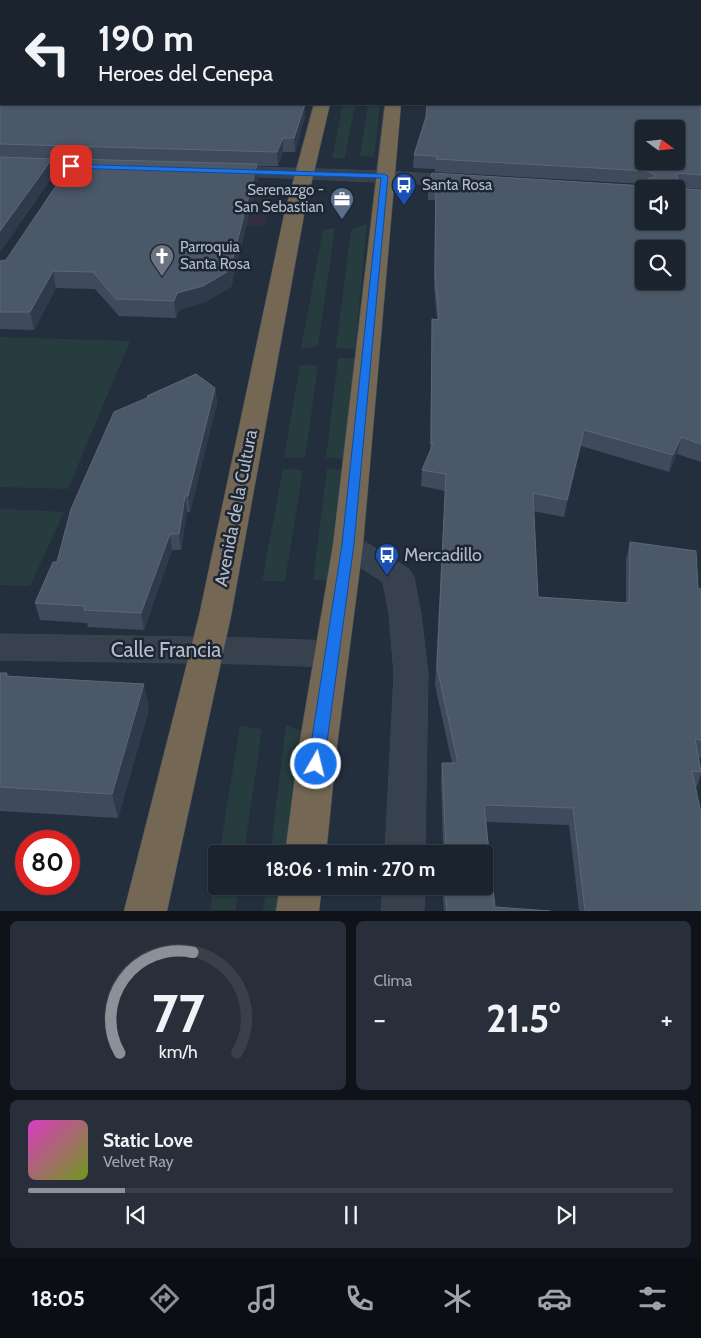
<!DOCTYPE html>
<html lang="es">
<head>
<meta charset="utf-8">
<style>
  body { margin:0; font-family:Cabin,sans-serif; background:#282f3a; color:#f1f3f6; height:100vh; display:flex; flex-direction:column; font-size:19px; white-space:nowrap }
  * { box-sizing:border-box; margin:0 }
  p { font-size:16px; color:#a0a4aa }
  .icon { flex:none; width:28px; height:28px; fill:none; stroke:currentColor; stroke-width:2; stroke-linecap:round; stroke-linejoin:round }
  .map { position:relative; height:911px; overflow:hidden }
  .drawer { display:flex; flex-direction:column; gap:10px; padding:10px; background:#0f1319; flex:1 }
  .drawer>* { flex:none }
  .hud { position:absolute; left:0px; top:0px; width:701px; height:105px; box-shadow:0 1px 4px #0004,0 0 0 1px #39404a; background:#1b232e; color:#f1f3f6; overflow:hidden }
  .needle { width:32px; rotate:105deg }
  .tools { position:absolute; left:635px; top:120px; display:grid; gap:10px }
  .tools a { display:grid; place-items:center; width:50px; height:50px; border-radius:5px; background:#1b232e; box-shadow:0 1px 4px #0004,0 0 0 1px #39404a; font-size:25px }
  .speed { position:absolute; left:15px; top:830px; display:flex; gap:10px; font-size:25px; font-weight:700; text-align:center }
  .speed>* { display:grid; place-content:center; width:65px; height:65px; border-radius:50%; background:#1b232e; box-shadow:0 1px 4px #0004,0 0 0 1px #39404a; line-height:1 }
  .speed .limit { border:8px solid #d22; background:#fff; color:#111 }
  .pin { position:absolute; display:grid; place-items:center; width:42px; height:42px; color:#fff; margin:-21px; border-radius:10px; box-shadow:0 2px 8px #0006 }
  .me { position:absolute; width:55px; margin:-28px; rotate:8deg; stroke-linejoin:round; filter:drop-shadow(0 0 4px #0008) }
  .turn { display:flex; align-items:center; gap:18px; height:105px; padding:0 15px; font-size:22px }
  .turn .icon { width:65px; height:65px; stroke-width:2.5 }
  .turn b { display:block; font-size:35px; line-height:42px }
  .big { font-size:38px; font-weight:700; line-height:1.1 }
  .drawer .card { flex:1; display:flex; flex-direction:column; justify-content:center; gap:8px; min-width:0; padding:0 18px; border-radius:8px; background:#282f3a }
  .drawer .dial { align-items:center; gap:0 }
  .dial svg { height:130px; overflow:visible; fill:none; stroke:#39404a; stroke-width:7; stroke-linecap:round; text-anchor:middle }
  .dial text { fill:#f1f3f6; stroke:none }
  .song { display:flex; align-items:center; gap:15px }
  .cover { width:60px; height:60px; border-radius:8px; background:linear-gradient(135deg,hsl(310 70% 55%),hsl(80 70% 35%)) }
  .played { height:5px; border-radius:2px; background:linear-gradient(90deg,#8c9099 15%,#39404a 15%) }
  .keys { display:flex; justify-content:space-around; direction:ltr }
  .heat { display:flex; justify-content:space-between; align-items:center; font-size:28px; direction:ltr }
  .drawer .tiles { flex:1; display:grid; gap:10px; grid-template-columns:1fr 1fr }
  .card:last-child { grid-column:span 2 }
  .trip { position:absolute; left:208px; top:845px; width:285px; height:50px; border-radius:5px; background:#1b232e; box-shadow:0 1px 4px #0004,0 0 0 1px #39404a; font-weight:700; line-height:50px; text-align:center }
  .tab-bar { display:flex; height:80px; justify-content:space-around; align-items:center; background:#0b0e12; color:#a0a4aa }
  .tab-bar .icon { width:35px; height:35px }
  .tab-bar .selected { color:#8c9099 }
  .tab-bar b { font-size:22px; color:#f1f3f6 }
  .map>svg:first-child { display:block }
</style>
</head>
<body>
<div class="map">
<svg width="701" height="911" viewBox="0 0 701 911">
  <rect width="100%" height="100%" fill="#242f3e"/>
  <polygon fill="#32303f" points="164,182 275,184 264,226 146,226"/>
  <g fill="#263c3f">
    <polygon points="343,104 355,104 345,158 332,158"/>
    <polygon points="368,104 380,104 374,157 360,156"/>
    <polygon points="367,224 355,349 336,348 351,230"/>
    <polygon points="335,228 318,346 301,349 323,230"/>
    <polygon points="0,337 130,341 68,489 0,487"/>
    <polygon points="338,358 357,358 347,459 326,458"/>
    <polygon points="300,365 318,366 305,458 284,457"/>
    <polygon points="283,469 303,470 285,581 262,581"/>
    <polygon points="327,469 347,470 336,581 313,580"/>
    <polygon points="0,509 64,512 30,586 0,585"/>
    <polygon points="286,725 307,733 295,854 270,854"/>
    <polygon points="240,726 262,729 244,854 219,854"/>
    <polygon points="216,872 216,886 239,886 236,910 210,910"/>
    <polygon points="266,886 292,886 289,910 263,911"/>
  </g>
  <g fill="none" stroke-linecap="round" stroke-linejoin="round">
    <g stroke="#414a57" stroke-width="1">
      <g id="street">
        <polygon points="0,160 106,162 112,163 115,167 112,171 106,172 0,170"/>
        <polygon points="221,166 384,171 468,176 474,177 477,181 474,185 468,186 215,175 212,171 215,167"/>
        <polygon points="348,535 359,538 409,569 414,577 421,614 428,674 425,854 385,854 394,674 389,614 383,582 337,552 333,545 337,538"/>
        <polygon points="0,634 249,638 332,641 344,645 349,654 344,663 332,667 249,664 0,660"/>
        <polygon points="383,886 425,886 424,911 382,911"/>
      </g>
    </g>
    <g stroke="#434c59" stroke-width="1">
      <g id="highway">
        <polygon points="314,104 330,104 304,215 231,616 167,911 124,911 199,616 284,215"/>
        <polygon points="385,104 401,104 363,545 337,746 326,854 285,854 299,746 333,545"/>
        <polygon points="280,886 322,886 319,911 276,911"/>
      </g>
    </g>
    <use href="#street" fill="#38414e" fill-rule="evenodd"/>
    <use href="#highway" fill="#746855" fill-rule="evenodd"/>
  </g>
  <g fill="#3f4b5c">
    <polygon points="0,0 355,0 353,1 1,1 1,104 305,116 295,152 283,152 278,166 257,166 258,179 231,287 205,302 179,310 176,318 119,316 95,289 56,288 34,330 0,329 0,261 6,260 73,161 52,160 54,174 0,252"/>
    <polygon points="701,0 701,18 700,17 701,18 701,189 677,187 677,188 701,190 701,462 677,454 669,472 581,446 564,517 533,511 538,597 626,603 626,559 630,542 698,588 701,589 701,758 699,758 701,768 701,774 696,789 701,911 579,911 569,825 486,822 495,907 550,911 444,911 442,886 484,886 484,854 441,854 442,847 443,847 441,780 442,763 452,763 435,685 445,491 421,486 422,470 430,451 432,334 432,319 437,320 434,287 435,200 428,200 428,186 647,186 644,184 435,172 435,169 413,168 414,155 700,1"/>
    <polygon points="215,388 217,403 190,512 187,512 181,550 172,550 144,630 88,627 87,623 40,620 35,603 147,398 147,396"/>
    <polygon points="0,673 7,673 8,676 149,709 118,818 0,811"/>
  </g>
  <g fill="#2f3b4b">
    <polygon points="344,0 355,0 353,1 343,1"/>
    <polygon points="1,92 1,104 8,104 0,108 0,93"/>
    <polygon points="305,104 305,116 295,152 294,138"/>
    <polygon points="283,138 283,152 278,166 277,152"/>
    <polygon points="52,159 54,174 0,252 0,231"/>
    <polygon points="257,164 258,179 231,287 205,302 179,310 176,318 174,301 177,293"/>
    <polygon points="53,271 56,288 34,330 30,312"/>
    <polygon points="215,388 217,403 190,512 188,496"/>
    <polygon points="584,430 581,446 564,517 567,500"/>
    <polygon points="681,437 677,454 669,472 673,455"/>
    <polygon points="185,496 187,512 181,550 179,534"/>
    <polygon points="170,534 172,550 144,630 141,613"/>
    <polygon points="144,684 149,709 118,818 112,794"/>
  </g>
  <g fill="#4b5868" stroke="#5c6777" fill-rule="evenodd">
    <polygon points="0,0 344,0 343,1 1,1 1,92 0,93"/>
    <path d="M 450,0 L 701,0 L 701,8 L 700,9 L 700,18 L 701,18 L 700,54 L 701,54 L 701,175 L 677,173 L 677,188 L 701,190 L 701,444 L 681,437 L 673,455 L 584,430 L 567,500 L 533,493 L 538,597 L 629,603 L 630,542 L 696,551 L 698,588 L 701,589 L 701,740 L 695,739 L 701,772 L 692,771 L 701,813 L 701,911 L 585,911 L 573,808 L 484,805 L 495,907 L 550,911 L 447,911 L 445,886 L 484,886 L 484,854 L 443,854 L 442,847 L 446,847 L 442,763 L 458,763 L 437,667 L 446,474 L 422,470 L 433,444 L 431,444 L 432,319 L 439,320 L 435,273 L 436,187 L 428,186 L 432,173 L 646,186 L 648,185 L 648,178 L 654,178 L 655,175 L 647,171 L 436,159 L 437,156 L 414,155 L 426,117 L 427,104 L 700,104 L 700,1 L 450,1 ZM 644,129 L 676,129 L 676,161 L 644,161 ZM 644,189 L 676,189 L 676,221 L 644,221 ZM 644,249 L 676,249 L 676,281 L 644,281 Z"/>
    <polygon points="7,104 305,104 294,138 283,138 277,152 0,144 0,107"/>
    <polygon points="0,157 52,159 0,231"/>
    <polygon points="74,159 257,164 230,270 203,286 177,293 174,301 116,299 93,272 53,271 30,312 0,312 0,261 6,260"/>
    <polygon points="196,374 215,388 188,496 185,496 179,534 170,534 141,613 84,610 85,606 35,603 53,562 57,562 71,509 114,412 149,397 147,396"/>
    <polygon points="0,673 7,673 6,676 144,684 112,794 0,787"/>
  </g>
  <polygon fill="#1a73e8" stroke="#114b97" points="68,164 384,174 388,176 354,544 324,764 321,769 316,771 310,769 308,764 342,544 381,178 71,168 68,168"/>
  <defs>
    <g id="bus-pin" transform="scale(1.25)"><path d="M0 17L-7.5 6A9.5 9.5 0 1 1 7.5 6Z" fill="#1a4fb4" stroke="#1d2633"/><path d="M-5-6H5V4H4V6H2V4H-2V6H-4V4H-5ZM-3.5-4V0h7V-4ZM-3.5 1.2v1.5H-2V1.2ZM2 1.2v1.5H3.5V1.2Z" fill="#fff"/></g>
    <g id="office-pin" transform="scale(1.25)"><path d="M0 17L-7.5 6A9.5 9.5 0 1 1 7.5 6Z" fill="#5c6f8a" stroke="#1d2633"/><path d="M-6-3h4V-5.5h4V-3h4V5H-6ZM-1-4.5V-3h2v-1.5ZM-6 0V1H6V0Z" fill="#fff"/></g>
    <g id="church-pin" transform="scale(1.25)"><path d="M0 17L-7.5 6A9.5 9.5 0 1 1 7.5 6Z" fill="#6b7280" stroke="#1d2633"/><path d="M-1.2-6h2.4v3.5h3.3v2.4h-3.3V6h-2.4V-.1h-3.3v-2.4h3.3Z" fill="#fff"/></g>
  </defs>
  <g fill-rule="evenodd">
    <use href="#bus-pin" x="404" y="185"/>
    <use href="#office-pin" x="342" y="199"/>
    <use href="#church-pin" x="162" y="256"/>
    <use href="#bus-pin" x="387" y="555"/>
  </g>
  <g text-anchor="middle" stroke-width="5" stroke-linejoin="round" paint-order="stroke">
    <g font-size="15" fill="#b4bcc9" stroke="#1d2633" text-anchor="start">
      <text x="422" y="190">Santa Rosa</text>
      <text x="324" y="195" text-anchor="end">Serenazgo -<tspan x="324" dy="17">San Sebastian</tspan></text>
      <text x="180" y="252">Parroquia<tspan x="180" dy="17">Santa Rosa</tspan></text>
    </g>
    <g font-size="18" fill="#b4bcc9" stroke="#1d2633">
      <text transform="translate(236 508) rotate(-79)" y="6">Avenida de la Cultura</text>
    </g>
    <g font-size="18" fill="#b4bcc9" stroke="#1d2633" text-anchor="start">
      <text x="404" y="561">Mercadillo</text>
    </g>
    <g font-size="21" fill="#b4bcc9" stroke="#1d2633">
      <text x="166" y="657">Calle Francia</text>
    </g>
  </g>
</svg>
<div class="tools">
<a><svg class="needle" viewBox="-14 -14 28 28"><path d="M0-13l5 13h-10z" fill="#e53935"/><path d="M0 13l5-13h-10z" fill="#a0a4aa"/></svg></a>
<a><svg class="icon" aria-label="sound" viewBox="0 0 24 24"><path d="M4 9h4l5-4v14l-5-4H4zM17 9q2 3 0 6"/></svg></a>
<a><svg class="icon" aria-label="search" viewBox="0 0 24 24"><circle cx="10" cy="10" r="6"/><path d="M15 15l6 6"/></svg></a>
</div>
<div class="speed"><div class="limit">80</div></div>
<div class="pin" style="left:71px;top:166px;background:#d93025"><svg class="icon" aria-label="arrive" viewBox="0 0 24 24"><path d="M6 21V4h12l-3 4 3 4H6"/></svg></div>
<svg class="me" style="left:316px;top:764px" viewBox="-20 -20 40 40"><circle r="17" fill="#1a73e8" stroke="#fff" stroke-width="3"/><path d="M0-11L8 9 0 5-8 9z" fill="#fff"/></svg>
<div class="trip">18:06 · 1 min · 270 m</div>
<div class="hud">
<div class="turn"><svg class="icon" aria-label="left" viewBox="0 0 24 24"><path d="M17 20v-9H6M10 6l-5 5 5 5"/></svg><div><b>190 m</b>Heroes del Cenepa</div></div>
</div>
</div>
<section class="drawer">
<div class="tiles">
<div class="card dial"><svg viewBox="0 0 100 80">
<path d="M14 69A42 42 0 1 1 86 69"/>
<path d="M14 69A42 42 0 0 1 59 7" stroke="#8c9099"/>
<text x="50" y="56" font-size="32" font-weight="700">77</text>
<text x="50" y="72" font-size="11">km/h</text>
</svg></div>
<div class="card"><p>Clima</p>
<div class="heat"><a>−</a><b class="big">21.5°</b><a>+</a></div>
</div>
<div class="card">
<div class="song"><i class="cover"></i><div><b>Static Love</b><p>Velvet Ray</p></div></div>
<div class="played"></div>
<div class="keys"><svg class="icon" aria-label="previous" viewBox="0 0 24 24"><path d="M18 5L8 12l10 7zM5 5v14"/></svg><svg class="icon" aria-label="pause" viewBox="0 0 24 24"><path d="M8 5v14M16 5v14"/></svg><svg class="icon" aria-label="next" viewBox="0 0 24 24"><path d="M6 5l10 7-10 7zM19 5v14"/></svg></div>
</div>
</div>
</section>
<nav class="tab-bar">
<b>18:05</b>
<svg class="icon selected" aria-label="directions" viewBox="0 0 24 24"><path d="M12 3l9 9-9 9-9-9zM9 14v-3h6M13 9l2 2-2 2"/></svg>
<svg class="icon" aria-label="music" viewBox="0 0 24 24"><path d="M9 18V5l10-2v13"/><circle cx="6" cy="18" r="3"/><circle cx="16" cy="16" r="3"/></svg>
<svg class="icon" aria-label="phone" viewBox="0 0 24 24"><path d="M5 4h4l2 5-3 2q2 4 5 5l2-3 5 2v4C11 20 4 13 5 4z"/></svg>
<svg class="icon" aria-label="climate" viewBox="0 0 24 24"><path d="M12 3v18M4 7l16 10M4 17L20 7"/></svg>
<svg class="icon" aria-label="car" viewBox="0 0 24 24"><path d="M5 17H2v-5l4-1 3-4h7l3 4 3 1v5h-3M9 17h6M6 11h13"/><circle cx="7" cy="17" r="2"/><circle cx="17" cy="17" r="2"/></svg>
<svg class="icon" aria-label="filters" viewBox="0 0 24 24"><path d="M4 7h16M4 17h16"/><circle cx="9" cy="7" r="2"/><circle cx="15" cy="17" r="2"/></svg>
</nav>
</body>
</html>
